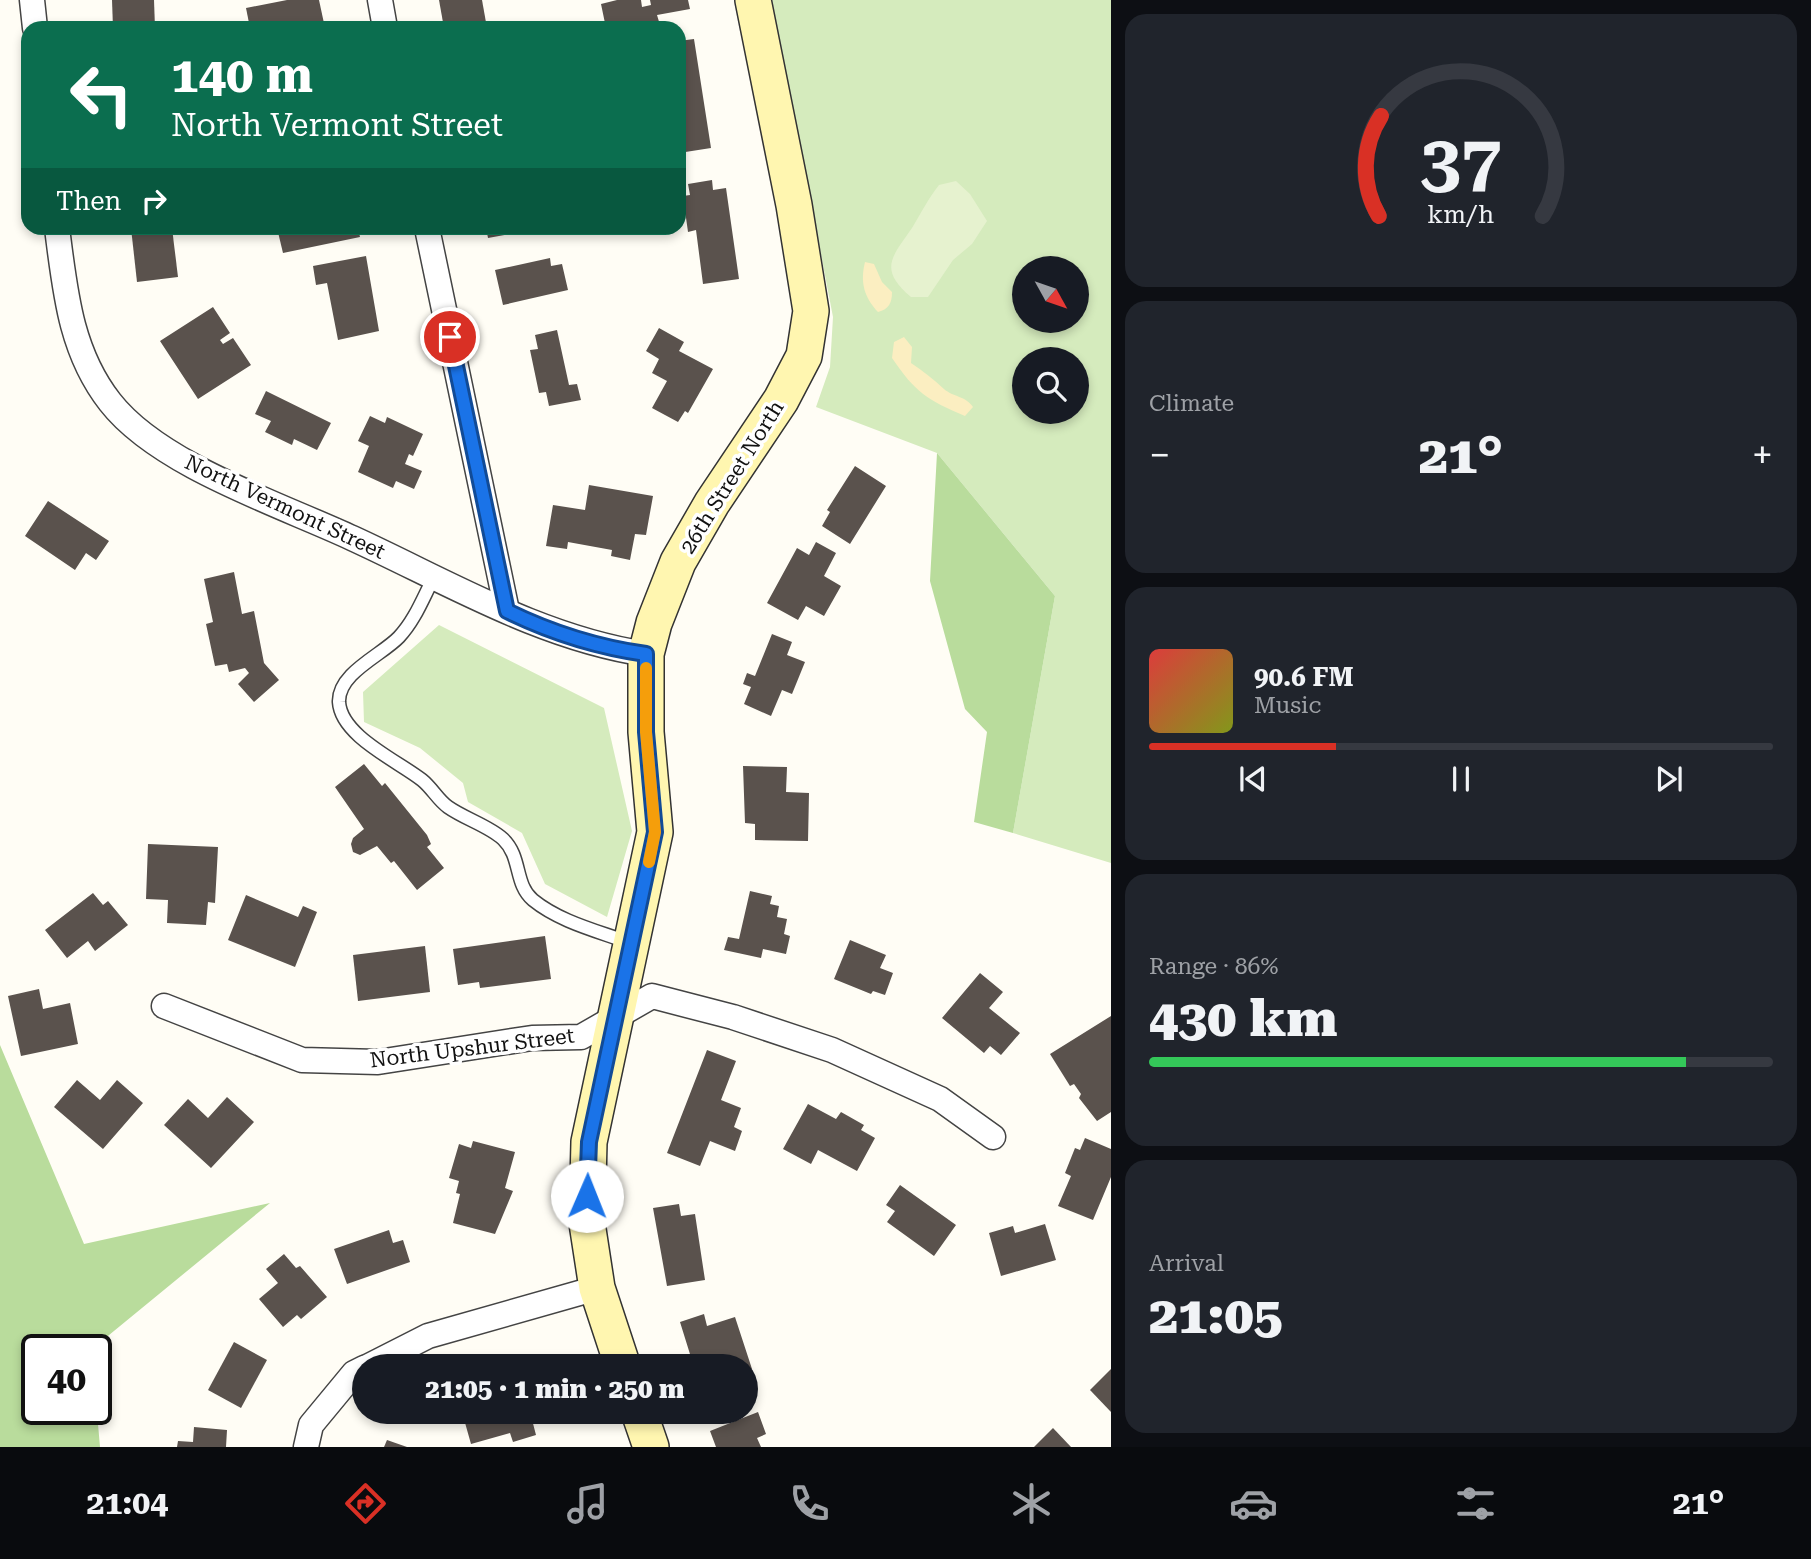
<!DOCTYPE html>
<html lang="en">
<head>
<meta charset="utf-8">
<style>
  body { margin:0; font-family:"Roboto Serif",serif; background:#20242c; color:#f1f3f6; height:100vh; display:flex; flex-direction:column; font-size:26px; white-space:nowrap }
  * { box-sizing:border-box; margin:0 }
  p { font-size:23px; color:#9ea1a6 }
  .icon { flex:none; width:38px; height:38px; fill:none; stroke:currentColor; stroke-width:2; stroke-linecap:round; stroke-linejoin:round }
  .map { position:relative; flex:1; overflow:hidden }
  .side { display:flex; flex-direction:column; gap:14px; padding:14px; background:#0d0f14; width:700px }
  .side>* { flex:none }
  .banner { position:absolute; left:21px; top:21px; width:665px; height:214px; border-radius:21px; box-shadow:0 4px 10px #0003; background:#0b6e4f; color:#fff; overflow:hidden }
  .needle { width:46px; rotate:130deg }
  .tools { position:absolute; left:1012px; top:256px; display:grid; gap:14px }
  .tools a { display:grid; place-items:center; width:77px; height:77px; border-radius:50%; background:#171b24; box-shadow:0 4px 10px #0003; font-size:35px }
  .speed { position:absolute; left:21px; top:1334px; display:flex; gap:14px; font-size:35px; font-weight:700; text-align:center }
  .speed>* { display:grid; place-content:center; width:91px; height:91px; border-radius:50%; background:#171b24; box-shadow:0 4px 10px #0003; line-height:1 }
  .speed .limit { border:4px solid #111; border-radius:10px; background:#fff; color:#111 }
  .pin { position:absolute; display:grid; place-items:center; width:60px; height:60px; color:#fff; margin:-30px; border:4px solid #fff; border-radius:50%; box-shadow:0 2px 7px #0007 }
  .me { position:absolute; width:77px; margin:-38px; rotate:1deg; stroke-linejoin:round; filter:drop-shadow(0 0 5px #0008) }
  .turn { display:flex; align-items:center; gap:24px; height:147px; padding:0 35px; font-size:32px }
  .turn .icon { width:91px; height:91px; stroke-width:2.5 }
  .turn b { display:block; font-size:49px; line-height:60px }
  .then { display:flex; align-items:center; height:66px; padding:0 35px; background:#0003; gap:14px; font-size:26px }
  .big { font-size:52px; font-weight:800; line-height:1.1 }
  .side .tile { flex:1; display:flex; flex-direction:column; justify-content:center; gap:10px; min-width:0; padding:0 24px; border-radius:21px; background:#20242c }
  .side .dial { align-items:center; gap:0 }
  .dial svg { height:182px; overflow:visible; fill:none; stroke:#363941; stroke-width:7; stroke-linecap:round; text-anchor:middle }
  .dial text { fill:#f1f3f6; stroke:none }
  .song { display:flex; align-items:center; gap:21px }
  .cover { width:84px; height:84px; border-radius:10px; background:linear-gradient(135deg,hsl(0 70% 55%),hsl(70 70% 35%)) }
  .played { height:7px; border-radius:4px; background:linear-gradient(90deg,#d93025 30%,#363941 30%) }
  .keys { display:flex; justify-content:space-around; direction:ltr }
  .heat { display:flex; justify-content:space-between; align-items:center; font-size:38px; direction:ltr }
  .charge { height:10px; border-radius:5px; background:linear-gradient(90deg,#34c759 86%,#363941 0) }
  .trip { position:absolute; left:352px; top:1354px; width:406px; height:70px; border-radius:35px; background:#171b24; box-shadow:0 4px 10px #0003; font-weight:800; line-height:70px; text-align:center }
  .tabs { display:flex; height:112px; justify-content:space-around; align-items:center; background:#090b0e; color:#9ea1a6 }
  .tabs .icon { width:49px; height:49px }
  .tabs .active { color:#d93025 }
  .tabs b { font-size:32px; color:#f1f3f6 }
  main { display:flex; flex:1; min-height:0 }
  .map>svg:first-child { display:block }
</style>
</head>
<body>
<main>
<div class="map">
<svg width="1111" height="1447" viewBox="0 0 1111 1447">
  <rect width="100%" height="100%" fill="#fffdf5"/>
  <g fill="#d5ebbd" fill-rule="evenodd">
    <path d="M 772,0 L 1111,0 L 1111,863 L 1013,833 L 1055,596 L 937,453 L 816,407 L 830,367 L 833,317 ZM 1024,268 L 1076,268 L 1076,320 L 1024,320 ZM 1024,359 L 1076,359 L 1076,411 L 1024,411 Z"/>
    <polygon points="439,625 604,708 632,831 607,917 545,884 522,833 468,802 463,783 420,748 364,722 363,692"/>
  </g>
  <g fill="#b9dc9c">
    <polygon points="937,453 1055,596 1013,833 974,822 987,732 965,709 930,581"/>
    <polygon points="0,1045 84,1244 270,1203 92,1349 37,1349 37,1409 96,1409 96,1401 100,1447 0,1447"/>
  </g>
  <g fill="#fbeec1">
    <path d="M 865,262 L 874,264 L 882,282 L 892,292 C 892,303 889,309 878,312 C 864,297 860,282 865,262 Z"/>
    <path d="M 904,337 L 912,347 L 911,363 C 923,371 933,379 944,389 C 953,397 966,396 973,407 L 965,416 C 927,400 915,392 892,358 L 894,342 Z"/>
  </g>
  <path fill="#e6f2cf" d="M 956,181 L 970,194 L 987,221 L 972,244 L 953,260 L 928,297 L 911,297 C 878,269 892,257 912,228 C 921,213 928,199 939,185 Z"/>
  <g fill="#5a524d">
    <polygon points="112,0 154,0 155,28 113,28"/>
    <polygon points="287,0 319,0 325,28 250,28 246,8"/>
    <polygon points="439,0 482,0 487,28 444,28"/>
    <polygon points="617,0 641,0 642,7 651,5 650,0 688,0 690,9 657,15 660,25 606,28 601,4"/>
    <polygon points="694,39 711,148 679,153 679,41"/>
    <polygon points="712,180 713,190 726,188 739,279 703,284 696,230 688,232 683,196 690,195 688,184"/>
    <polygon points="131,228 172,228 178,277 137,282"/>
    <polygon points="277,228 358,228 360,237 283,253"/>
    <polygon points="486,228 536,228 536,229 488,238"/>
    <polygon points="366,256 379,331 338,340 327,283 316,285 313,266"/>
    <polygon points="550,258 551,266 562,264 568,290 503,305 495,270"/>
    <polygon points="213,307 230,333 220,340 223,344 233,338 251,365 198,399 160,341"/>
    <polygon points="659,328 684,342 679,351 713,369 688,413 685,411 678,422 652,408 667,381 652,373 659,359 646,351"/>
    <polygon points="557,330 569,385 577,384 581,400 549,406 546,392 539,393 530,350 538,349 535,335"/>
    <polygon points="266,391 331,423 317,450 294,439 292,445 265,432 271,421 255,414"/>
    <polygon points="370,416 385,423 387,417 423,434 413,456 409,454 405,464 422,471 414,489 396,481 393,488 358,472 369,446 358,441"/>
    <polygon points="855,466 886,486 850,544 822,526 830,512 827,510"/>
    <polygon points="589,485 653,496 646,535 635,534 630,560 611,556 612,550 568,542 567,549 546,546 553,505 585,510"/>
    <polygon points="48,501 109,541 96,560 86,553 75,570 25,536"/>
    <polygon points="816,542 836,553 824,576 841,586 824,616 806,606 798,620 767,603 797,548 809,555"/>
    <polygon points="234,572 242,614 254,611 264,663 279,680 254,702 238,684 249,673 245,668 229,672 227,664 215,666 206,624 213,622 204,579"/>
    <polygon points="772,634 792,642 787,655 805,662 792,694 782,690 771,716 744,704 751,687 743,684 747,673 755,676"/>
    <polygon points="364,764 382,786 385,783 427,835 431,844 427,847 444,868 417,890 394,861 391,863 377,846 360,855 353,852 351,844 353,838 364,829 335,787"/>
    <polygon points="743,766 787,767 786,792 809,793 808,841 755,840 755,824 745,823"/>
    <polygon points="148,844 218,847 215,903 208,902 206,925 167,923 168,900 146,899"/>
    <polygon points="750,891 772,896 770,904 779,906 777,917 787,919 784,934 790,936 786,954 763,949 761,958 724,950 728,937 739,939"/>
    <polygon points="93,893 103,905 108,901 128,925 95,951 88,941 67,958 45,930"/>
    <polygon points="246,895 298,917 303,906 317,912 295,967 228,940"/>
    <polygon points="545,936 551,979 480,988 479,982 458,985 453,949"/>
    <polygon points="850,940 886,955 880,968 893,973 885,995 873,991 871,994 834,979"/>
    <polygon points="425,946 430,992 358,1001 353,955"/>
    <polygon points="980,973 1003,992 989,1008 1020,1033 1001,1055 990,1046 984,1053 942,1018"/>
    <polygon points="39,989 43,1009 70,1003 78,1044 21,1056 8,996"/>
    <polygon points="1111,1016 1111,1112 1097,1121 1079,1098 1081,1094 1074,1084 1070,1086 1050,1054"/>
    <polygon points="707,1050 736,1061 721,1100 741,1108 734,1127 742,1131 735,1151 710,1141 700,1166 667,1153"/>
    <polygon points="77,1080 100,1100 117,1080 143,1103 103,1149 54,1107"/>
    <polygon points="227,1097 254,1122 211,1168 164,1125 188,1099 208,1118"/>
    <polygon points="808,1104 836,1119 841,1112 864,1125 861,1130 875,1138 857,1171 818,1150 811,1164 783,1149"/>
    <polygon points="1085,1138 1111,1149 1111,1177 1093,1220 1058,1206 1071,1176 1065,1173 1075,1148 1080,1150"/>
    <polygon points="473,1141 515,1152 505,1188 513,1191 495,1234 453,1223 460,1194 456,1193 459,1181 449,1178 459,1144 471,1148"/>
    <polygon points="900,1185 956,1225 934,1256 887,1222 895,1211 886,1205"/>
    <polygon points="679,1204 681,1216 695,1214 705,1280 667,1286 653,1208"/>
    <polygon points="1045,1224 1056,1260 1001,1276 989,1233 1013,1226 1015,1233"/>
    <polygon points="389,1230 393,1243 403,1240 410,1262 347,1284 334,1249"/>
    <polygon points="284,1254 296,1268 300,1266 327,1297 301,1319 297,1315 283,1327 259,1299 278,1283 266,1269"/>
    <polygon points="704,1314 707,1326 735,1317 752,1369 694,1367 680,1322"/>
    <polygon points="234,1342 267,1360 241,1408 208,1390"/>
    <polygon points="1111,1369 1111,1412 1090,1390"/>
    <polygon points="462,1412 530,1412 536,1435 513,1442 510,1433 471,1444"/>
    <polygon points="758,1412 766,1434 757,1438 761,1447 716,1447 710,1431"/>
    <polygon points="194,1427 227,1430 226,1447 177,1447 178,1441 193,1442"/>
    <polygon points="1053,1428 1071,1447 1034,1447"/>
    <polygon points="387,1440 407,1447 384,1447"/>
  </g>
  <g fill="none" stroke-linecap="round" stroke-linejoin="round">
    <g stroke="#444" stroke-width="15">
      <path id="lane" d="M 434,577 C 423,598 415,620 399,637 C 382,655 338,673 339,702 C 341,736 398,761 422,780 C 432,788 438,800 448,807 C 465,819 489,826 503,839 C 522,857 514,884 533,900 C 560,922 598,931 630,943"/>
    </g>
    <g stroke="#444" stroke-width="27">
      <g id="street">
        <polyline points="32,0 35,28"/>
        <polyline points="380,0 385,28"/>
        <path d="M 57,228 C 65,290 70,351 110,402 C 159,465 279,504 352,538 C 448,582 540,638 646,654"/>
        <polyline points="427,228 507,611"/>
        <polyline points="164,1006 302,1060 378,1062 532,1038 581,1037 652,996 733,1017 832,1050 940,1099 993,1137"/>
        <polyline points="367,1367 428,1336 597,1288"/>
        <polyline points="306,1447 311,1425 354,1373 364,1368"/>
      </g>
    </g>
    <g stroke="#333" stroke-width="38">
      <g id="secondary">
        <polyline points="623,1367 597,1288 587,1223 589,1142 655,832 646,732 646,654 654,623 678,562 712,503 781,400 804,356 811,311 794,205 753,0"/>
        <polyline points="639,1412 651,1447"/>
      </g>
    </g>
    <use href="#lane" stroke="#fff" stroke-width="12"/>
    <use href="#street" stroke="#fff" stroke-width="24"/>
    <use href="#secondary" stroke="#fff6b0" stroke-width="35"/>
  </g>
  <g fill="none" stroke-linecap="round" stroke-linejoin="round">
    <g stroke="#114b97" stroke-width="18">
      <path id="route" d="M 450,337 L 507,611 C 552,633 596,647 646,654 L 646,732 L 655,832 L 589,1142 L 587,1196"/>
    </g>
    <use href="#route" stroke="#1a73e8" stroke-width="12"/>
    <polyline stroke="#f59e0b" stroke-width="12" points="646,668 646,732 655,832 649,862"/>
  </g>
  <g text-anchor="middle" stroke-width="7" stroke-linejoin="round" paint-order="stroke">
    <g font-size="21" fill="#111" stroke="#fff">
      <text transform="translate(732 477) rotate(-58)" y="7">26th Street North</text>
      <text transform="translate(285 507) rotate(25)" y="7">North Vermont Street</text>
      <text transform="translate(472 1048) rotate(-7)" y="7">North Upshur Street</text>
    </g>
  </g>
</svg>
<div class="tools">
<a><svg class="needle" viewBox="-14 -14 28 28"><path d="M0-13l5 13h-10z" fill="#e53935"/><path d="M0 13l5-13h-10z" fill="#9ea1a6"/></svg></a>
<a><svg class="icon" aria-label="search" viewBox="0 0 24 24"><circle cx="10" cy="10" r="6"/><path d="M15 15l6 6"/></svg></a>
</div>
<div class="speed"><div class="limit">40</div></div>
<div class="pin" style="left:450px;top:337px;background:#d93025"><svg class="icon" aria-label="arrive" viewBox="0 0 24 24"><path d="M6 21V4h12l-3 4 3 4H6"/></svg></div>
<svg class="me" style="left:587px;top:1196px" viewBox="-20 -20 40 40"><circle r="19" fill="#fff"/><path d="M0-13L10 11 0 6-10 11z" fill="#1a73e8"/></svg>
<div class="trip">21:05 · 1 min · 250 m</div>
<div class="banner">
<div class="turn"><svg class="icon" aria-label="left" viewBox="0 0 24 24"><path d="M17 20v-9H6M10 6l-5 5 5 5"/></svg><div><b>140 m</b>North Vermont Street</div></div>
<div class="then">Then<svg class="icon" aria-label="right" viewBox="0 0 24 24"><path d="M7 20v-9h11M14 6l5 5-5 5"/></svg></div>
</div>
</div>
<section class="side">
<div class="tile dial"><svg viewBox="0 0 100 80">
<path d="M14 69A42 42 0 1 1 86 69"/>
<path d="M14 69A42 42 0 0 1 15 25" stroke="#d93025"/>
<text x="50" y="56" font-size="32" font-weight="700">37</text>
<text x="50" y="72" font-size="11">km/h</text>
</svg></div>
<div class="tile"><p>Climate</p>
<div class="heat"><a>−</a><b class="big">21°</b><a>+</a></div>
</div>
<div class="tile">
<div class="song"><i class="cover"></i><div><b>90.6 FM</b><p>Music</p></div></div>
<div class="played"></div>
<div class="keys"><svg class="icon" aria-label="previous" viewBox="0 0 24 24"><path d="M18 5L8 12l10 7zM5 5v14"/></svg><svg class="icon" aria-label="pause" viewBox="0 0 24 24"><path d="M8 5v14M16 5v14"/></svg><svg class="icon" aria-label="next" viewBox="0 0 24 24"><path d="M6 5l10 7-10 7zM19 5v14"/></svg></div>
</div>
<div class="tile"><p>Range · 86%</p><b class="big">430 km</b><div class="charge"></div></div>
<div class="tile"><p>Arrival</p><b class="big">21:05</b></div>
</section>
</main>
<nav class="tabs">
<b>21:04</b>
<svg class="icon active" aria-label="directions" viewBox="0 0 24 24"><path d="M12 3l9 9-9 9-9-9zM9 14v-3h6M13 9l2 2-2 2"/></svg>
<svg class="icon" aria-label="music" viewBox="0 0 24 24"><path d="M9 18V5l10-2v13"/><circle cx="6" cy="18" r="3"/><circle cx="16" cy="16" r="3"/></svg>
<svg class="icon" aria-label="phone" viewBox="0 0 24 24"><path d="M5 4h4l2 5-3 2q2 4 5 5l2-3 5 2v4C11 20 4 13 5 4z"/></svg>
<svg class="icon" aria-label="climate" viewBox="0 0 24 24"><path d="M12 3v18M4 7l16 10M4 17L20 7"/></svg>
<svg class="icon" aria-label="car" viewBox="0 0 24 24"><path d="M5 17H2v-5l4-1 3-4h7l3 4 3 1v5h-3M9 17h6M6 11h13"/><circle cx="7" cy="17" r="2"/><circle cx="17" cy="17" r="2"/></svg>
<svg class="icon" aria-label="filters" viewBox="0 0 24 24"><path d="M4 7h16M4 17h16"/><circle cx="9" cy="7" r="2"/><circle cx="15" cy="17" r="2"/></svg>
<b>21°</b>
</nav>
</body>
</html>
